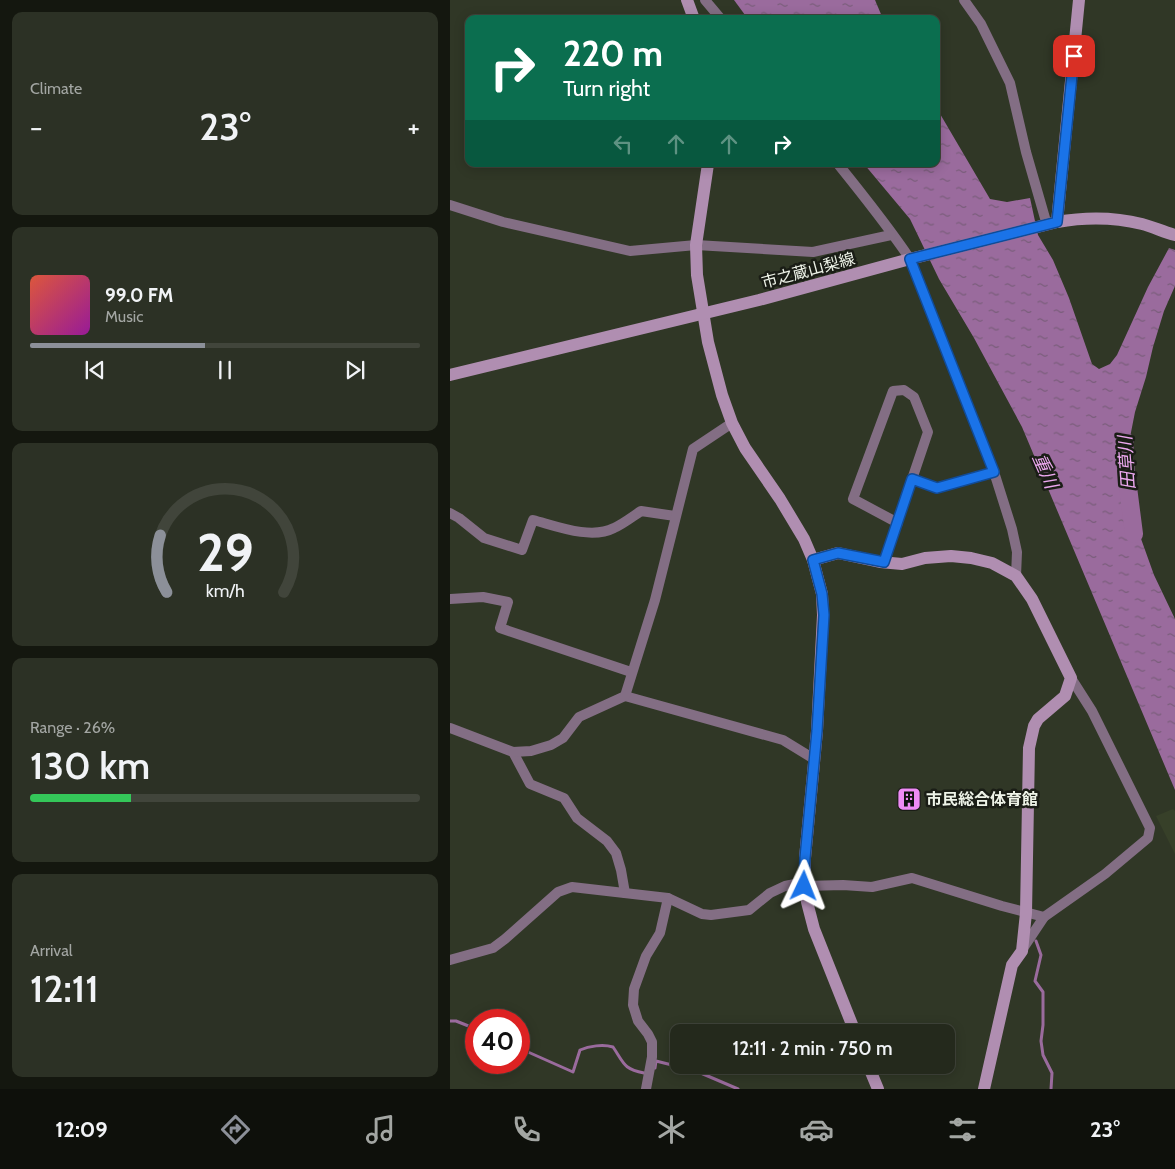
<!DOCTYPE html>
<html lang="en">
<head>
<meta charset="utf-8">
<style>
  body { margin:0; font-family:Cabin,"Noto Sans JP",sans-serif; background:#2c3125; color:#f1f3f6; height:100vh; display:flex; flex-direction:column; font-size:19px; white-space:nowrap }
  * { box-sizing:border-box; margin:0 }
  p { font-size:16px; color:#a3a6a3 }
  .icon { flex:none; width:28px; height:28px; fill:none; stroke:currentColor; stroke-width:2; stroke-linecap:round; stroke-linejoin:round }
  .map { position:relative; flex:1; overflow:hidden }
  .panel { display:flex; flex-direction:column; gap:12px; padding:12px; background:#14170f; width:450px }
  .panel>* { flex:none }
  .banner { position:absolute; left:15px; top:15px; width:475px; height:152px; border-radius:10px; box-shadow:0 2px 12px #0003,0 0 0 1px #41453b; background:#0b6e4f; color:#fff; overflow:hidden }
  .speed { position:absolute; left:15px; top:1009px; display:flex; gap:10px; font-size:25px; font-weight:700; text-align:center }
  .speed>* { display:grid; place-content:center; width:65px; height:65px; border-radius:50%; background:#24291c; box-shadow:0 2px 12px #0003,0 0 0 1px #41453b; line-height:1 }
  .speed .limit { border:8px solid #d22; background:#fff; color:#111 }
  .pin { position:absolute; display:grid; place-items:center; width:42px; height:42px; color:#fff; margin:-21px; border-radius:10px; box-shadow:0 2px 8px #0006 }
  .me { position:absolute; width:55px; margin:-28px; rotate:2deg; stroke-linejoin:round; filter:drop-shadow(0 0 4px #0008) }
  .turn { display:flex; align-items:center; gap:18px; height:105px; padding:0 15px; font-size:22px }
  .turn .icon { width:65px; height:65px; stroke-width:2.5 }
  .turn b { display:block; font-size:35px; line-height:42px }
  .lanes { display:flex; align-items:center; height:48px; padding:0 15px; background:#0003; justify-content:center; gap:25px; direction:ltr }
  .lanes .off { opacity:.35 }
  .big { font-size:38px; font-weight:600; line-height:1.1 }
  .panel .widget { flex:1; display:flex; flex-direction:column; justify-content:center; gap:8px; min-width:0; padding:0 18px; border-radius:10px; background:#2c3125 }
  .panel .dial { align-items:center; gap:0 }
  .dial svg { height:130px; overflow:visible; fill:none; stroke:#41453b; stroke-width:7; stroke-linecap:round; text-anchor:middle }
  .dial text { fill:#f1f3f6; stroke:none }
  .song { display:flex; align-items:center; gap:15px }
  .cover { width:60px; height:60px; border-radius:8px; background:linear-gradient(135deg,hsl(10 70% 55%),hsl(300 70% 35%)) }
  .played { height:5px; border-radius:2px; background:linear-gradient(90deg,#8c9099 45%,#41453b 45%) }
  .keys { display:flex; justify-content:space-around; direction:ltr }
  .heat { display:flex; justify-content:space-between; align-items:center; font-size:28px; direction:ltr }
  .charge { height:8px; border-radius:4px; background:linear-gradient(90deg,#34c759 26%,#41453b 0) }
  .trip { position:absolute; left:220px; top:1024px; width:285px; height:50px; border-radius:10px; background:#24291c; box-shadow:0 2px 12px #0003,0 0 0 1px #41453b; font-weight:600; line-height:50px; text-align:center }
  .tab-bar { display:flex; height:80px; justify-content:space-around; align-items:center; background:#0e100b; color:#a3a6a3 }
  .tab-bar .icon { width:35px; height:35px }
  .tab-bar .selected { color:#8c9099 }
  .tab-bar b { font-size:22px; color:#f1f3f6 }
  main { display:flex; flex:1; min-height:0 }
  .map>svg:first-child { display:block }
</style>
</head>
<body>
<main>
<section class="panel">
<div class="widget"><p>Climate</p>
<div class="heat"><a>−</a><b class="big">23°</b><a>+</a></div>
</div>
<div class="widget">
<div class="song"><i class="cover"></i><div><b>99.0 FM</b><p>Music</p></div></div>
<div class="played"></div>
<div class="keys"><svg class="icon" aria-label="previous" viewBox="0 0 24 24"><path d="M18 5L8 12l10 7zM5 5v14"/></svg><svg class="icon" aria-label="pause" viewBox="0 0 24 24"><path d="M8 5v14M16 5v14"/></svg><svg class="icon" aria-label="next" viewBox="0 0 24 24"><path d="M6 5l10 7-10 7zM19 5v14"/></svg></div>
</div>
<div class="widget dial"><svg viewBox="0 0 100 80">
<path d="M14 69A42 42 0 1 1 86 69"/>
<path d="M14 69A42 42 0 0 1 10 34" stroke="#8c9099"/>
<text x="50" y="56" font-size="32" font-weight="700">29</text>
<text x="50" y="72" font-size="11">km/h</text>
</svg></div>
<div class="widget"><p>Range · 26%</p><b class="big">130 km</b><div class="charge"></div></div>
<div class="widget"><p>Arrival</p><b class="big">12:11</b></div>
</section>
<div class="map">
<svg width="725" height="1089" viewBox="0 0 725 1089">
  <defs>
    <pattern id="water-ripples" width="26" height="14" patternUnits="userSpaceOnUse" patternTransform="scale(1.25)"><rect width="26" height="14" fill="#9a6b9d"/><path d="M2 4q2-2 4 0t4 0M15 11q2-2 4 0t4 0" fill="none" stroke="#795d7a"/></pattern>
  </defs>
  <rect width="100%" height="100%" fill="#303726"/>
  <polygon fill="#374029" points="723,809 725,811 725,854 706,816"/>
  <g fill="url(#water-ripples)">
    <polygon points="284,0 425,0 433,19 298,19"/>
    <polygon points="486,107 540,199 557,202 580,198 588,235 603,260 619,298 642,364 649,369 660,364 667,355 698,287 719,248 725,250 725,286 714,311 703,347 696,377 685,412 671,483 704,575 725,619 725,790 572,427 524,338 489,279 460,219 414,164 486,164"/>
  </g>
  <g fill="none" stroke-linecap="round" stroke-linejoin="round">
    <g stroke="#9a6b9d" stroke-width="3">
      <polyline points="586,941 591,955 585,981 593,992 593,1025 591,1041 593,1055 602,1073 601,1089"/>
      <polyline points="0,1021 6,1021 26,1029"/>
      <path d="M 69,1048 L 123,1072 L 130,1050 C 139,1046 153,1044 163,1047 C 174,1063 173,1069 194,1073"/>
      <polyline points="205,1068 206,1061 246,1071 288,1089"/>
    </g>
    <polyline stroke="#9a6b9d" stroke-width="18" points="675,441 674,456 684,534"/>
    <g stroke="#836e84" stroke-width="10">
      <polyline points="255,0 271,19"/>
      <polyline points="514,0 531,24 560,83 576,152 597,225"/>
      <path d="M 388,164 C 413,195 438,226 460,259 L 544,472 L 562,529 L 567,552 L 566,576"/>
      <polyline points="0,205 53,222 180,251 246,245 363,252 441,235"/>
      <polyline points="462,479 487,488 544,472"/>
      <path d="M 0,513 L 9,518 L 34,538 L 72,550 L 83,520 C 106,526 141,540 164,528 C 173,524 182,517 191,511 L 225,516"/>
      <polyline points="434,562 478,432 464,397 454,390 443,391 403,499 448,523"/>
      <polyline points="0,599 33,597 58,602 50,628 181,672"/>
      <polyline points="175,696 333,740 364,759"/>
      <polyline points="0,728 63,752 80,784 114,798 127,818 157,841 166,853 171,870 175,893"/>
      <polyline points="63,752 81,751 101,745 113,738 129,717 175,696 205,600 243,449 282,423"/>
      <polyline points="572,950 594,917 655,874 698,838 700,828 642,711 621,678"/>
      <polyline points="0,960 43,948 55,939 108,892 122,887 218,898 252,914 261,915 299,910 320,893 335,886 350,883 355,886 393,885 422,887 462,878 552,906 594,917"/>
      <polyline points="196,1089 202,1057 202,1042 198,1034 188,1021 183,1005 184,989 196,956 210,933 218,898"/>
    </g>
    <g stroke="#b08eb1" stroke-width="12">
      <polyline points="237,0 244,19"/>
      <polyline points="258,164 246,245 247,275 258,342 272,395 282,423 295,448 330,499 354,539 363,560 372,594 373,615 367,731 355,858 355,886 357,902 364,929 405,1032"/>
      <polyline points="607,222 629,0"/>
      <path d="M 0,375 L 309,300 L 460,259 L 607,222 C 635,217 664,217 692,224 C 703,227 714,232 725,235"/>
      <polyline points="363,560 388,553 430,562 452,564 475,558 501,556 521,558 542,563 566,576 582,599 621,678 615,696 588,719 584,726 579,748 576,913 572,951 562,965 534,1089"/>
      <polyline points="418,1065 428,1089"/>
    </g>
  </g>
  <g fill="none" stroke-linecap="round" stroke-linejoin="round">
    <g stroke="#114b97" stroke-width="12">
      <polyline id="route" points="354,886 355,858 367,731 374,615 372,594 363,560 388,553 434,562 462,479 487,488 544,472 460,259 607,222 624,56"/>
    </g>
    <use href="#route" stroke="#1a73e8" stroke-width="9"/>
  </g>
  <defs>
    <g id="building-square" transform="scale(1.25)"><rect x="-9" y="-9" width="18" height="18" rx="4" fill="#ef8bf6" stroke="#1a1d16"/><path d="M-4-6H4V6H1V3H-1V6H-4ZM-2.5-4.3h1.7v1.8h-1.7ZM.8-4.3h1.7v1.8H.8ZM-2.5-1h1.7V.8h-1.7ZM.8-1h1.7V.8H.8Z" fill="#111"/></g>
  </defs>
  <g fill-rule="evenodd">
    <use href="#building-square" x="459" y="799"/>
  </g>
  <g text-anchor="middle" stroke-width="5" stroke-linejoin="round" paint-order="stroke">
    <g font-size="16" fill="#eef3e8" stroke="#1a1d16">
      <text transform="translate(358 270) rotate(-15)" y="6">市之蔵山梨線</text>
    </g>
    <g font-size="16" font-weight="bold" fill="#eef3e8" stroke="#1a1d16" text-anchor="start">
      <text x="476" y="805">市民総合体育館</text>
    </g>
    <g font-size="18" font-style="italic" fill="#eca8ef" stroke="#1a1d16">
      <text transform="translate(677 463) rotate(-94)" y="6">田草川</text>
      <text transform="translate(595 471) rotate(66)" y="6">重川</text>
    </g>
  </g>
</svg>
<div class="speed"><div class="limit">40</div></div>
<div class="pin" style="left:624px;top:56px;background:#d93025"><svg class="icon" aria-label="arrive" viewBox="0 0 24 24"><path d="M6 21V4h12l-3 4 3 4H6"/></svg></div>
<svg class="me" style="left:354px;top:886px" viewBox="-20 -20 40 40"><path d="M0-17L14 15 0 8-14 15z" fill="#1a73e8" stroke="#fff" stroke-width="4"/></svg>
<div class="trip">12:11 · 2 min · 750 m</div>
<div class="banner">
<div class="turn"><svg class="icon" aria-label="right" viewBox="0 0 24 24"><path d="M7 20v-9h11M14 6l5 5-5 5"/></svg><div><b>220 m</b>Turn right</div></div>
<div class="lanes"><svg class="icon off" aria-label="left" viewBox="0 0 24 24"><path d="M17 20v-9H6M10 6l-5 5 5 5"/></svg><svg class="icon off" aria-label="ahead" viewBox="0 0 24 24"><path d="M12 20V5M6 11l6-6 6 6"/></svg><svg class="icon off" aria-label="ahead" viewBox="0 0 24 24"><path d="M12 20V5M6 11l6-6 6 6"/></svg><svg class="icon" aria-label="right" viewBox="0 0 24 24"><path d="M7 20v-9h11M14 6l5 5-5 5"/></svg></div>
</div>
</div>
</main>
<nav class="tab-bar">
<b>12:09</b>
<svg class="icon selected" aria-label="directions" viewBox="0 0 24 24"><path d="M12 3l9 9-9 9-9-9zM9 14v-3h6M13 9l2 2-2 2"/></svg>
<svg class="icon" aria-label="music" viewBox="0 0 24 24"><path d="M9 18V5l10-2v13"/><circle cx="6" cy="18" r="3"/><circle cx="16" cy="16" r="3"/></svg>
<svg class="icon" aria-label="phone" viewBox="0 0 24 24"><path d="M5 4h4l2 5-3 2q2 4 5 5l2-3 5 2v4C11 20 4 13 5 4z"/></svg>
<svg class="icon" aria-label="climate" viewBox="0 0 24 24"><path d="M12 3v18M4 7l16 10M4 17L20 7"/></svg>
<svg class="icon" aria-label="car" viewBox="0 0 24 24"><path d="M5 17H2v-5l4-1 3-4h7l3 4 3 1v5h-3M9 17h6M6 11h13"/><circle cx="7" cy="17" r="2"/><circle cx="17" cy="17" r="2"/></svg>
<svg class="icon" aria-label="filters" viewBox="0 0 24 24"><path d="M4 7h16M4 17h16"/><circle cx="9" cy="7" r="2"/><circle cx="15" cy="17" r="2"/></svg>
<b>23°</b>
</nav>
</body>
</html>
